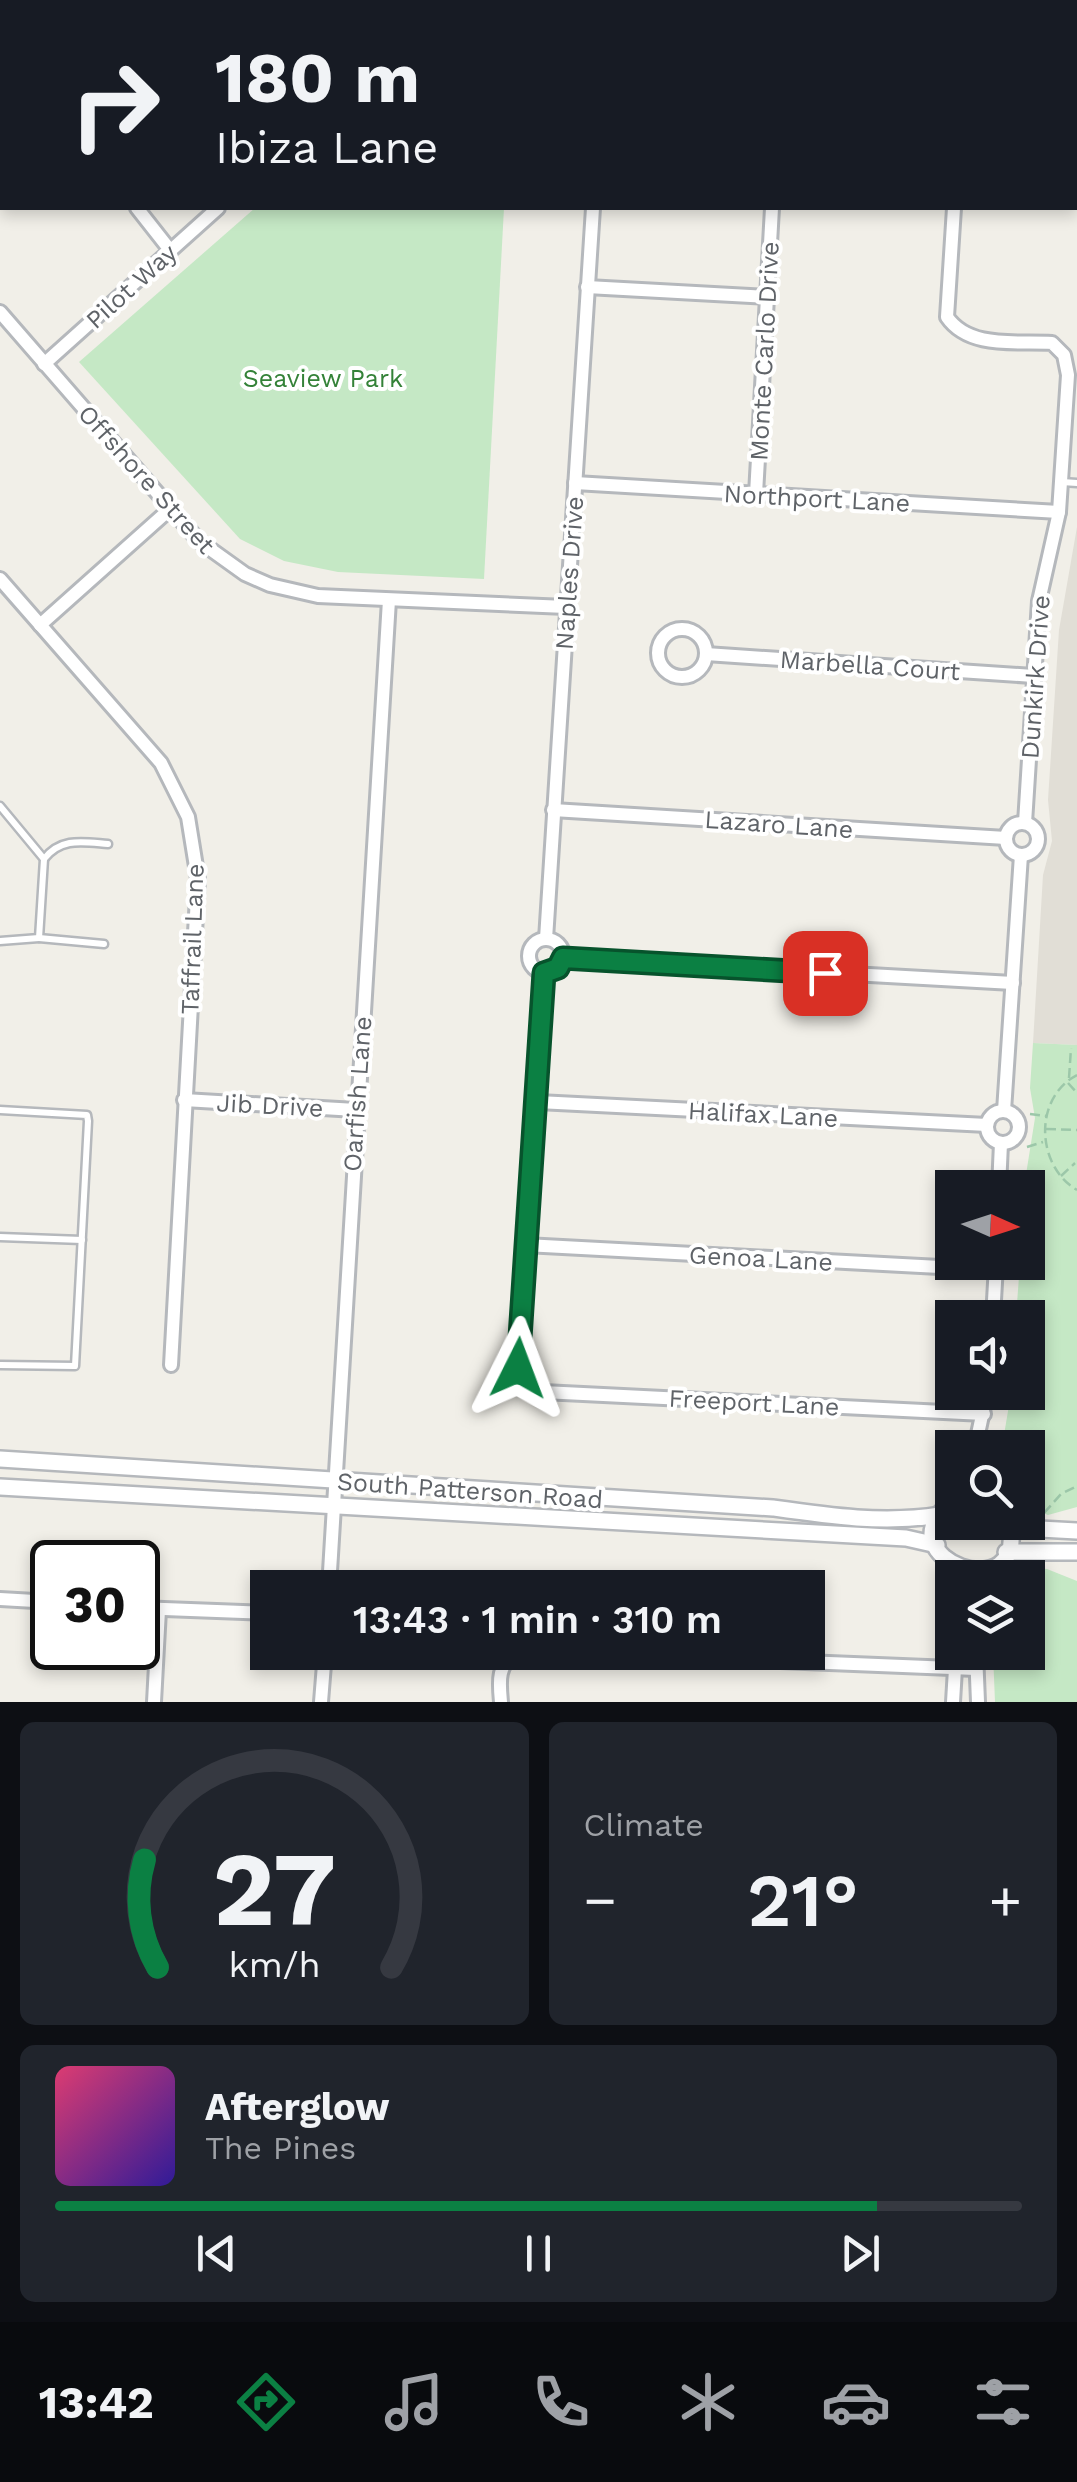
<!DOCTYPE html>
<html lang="en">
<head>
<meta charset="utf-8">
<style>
  body { margin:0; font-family:"Work Sans",sans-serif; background:#20242c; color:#f1f3f6; height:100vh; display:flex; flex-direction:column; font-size:38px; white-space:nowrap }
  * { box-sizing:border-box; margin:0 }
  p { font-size:32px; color:#9ea1a6 }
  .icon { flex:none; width:55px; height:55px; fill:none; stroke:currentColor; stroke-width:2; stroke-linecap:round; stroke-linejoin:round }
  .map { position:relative; height:1702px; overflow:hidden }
  .panel { display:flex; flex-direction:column; gap:20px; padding:20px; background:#0d0f14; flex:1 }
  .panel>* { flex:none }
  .hud { position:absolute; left:0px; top:0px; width:1078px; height:210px; box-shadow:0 5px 15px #0003; background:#171b24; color:#f1f3f6; overflow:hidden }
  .needle { width:65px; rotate:93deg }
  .fabs { position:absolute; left:935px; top:1170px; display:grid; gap:20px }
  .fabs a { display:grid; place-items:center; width:110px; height:110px; border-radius:0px; background:#171b24; box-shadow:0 5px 15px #0003; font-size:50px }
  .speed { position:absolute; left:30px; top:1540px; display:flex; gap:20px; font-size:50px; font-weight:700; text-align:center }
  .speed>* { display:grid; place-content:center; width:130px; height:130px; border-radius:50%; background:#171b24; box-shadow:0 5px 15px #0003; line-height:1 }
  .speed .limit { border:5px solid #111; border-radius:15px; background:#fff; color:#111 }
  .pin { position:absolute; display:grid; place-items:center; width:85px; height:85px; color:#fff; margin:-42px; border-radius:20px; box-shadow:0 5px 15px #0006 }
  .me { position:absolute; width:110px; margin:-55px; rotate:3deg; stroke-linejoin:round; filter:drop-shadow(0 0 8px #0008) }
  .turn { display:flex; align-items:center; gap:35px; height:210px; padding:0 50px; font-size:45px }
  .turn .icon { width:130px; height:130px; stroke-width:2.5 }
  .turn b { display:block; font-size:70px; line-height:85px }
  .big { font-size:75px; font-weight:600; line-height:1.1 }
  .panel .card { flex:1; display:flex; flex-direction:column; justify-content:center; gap:15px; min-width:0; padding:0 35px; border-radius:15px; background:#20242c }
  .panel .dial { align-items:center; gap:0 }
  .dial svg { height:260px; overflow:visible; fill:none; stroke:#363941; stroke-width:7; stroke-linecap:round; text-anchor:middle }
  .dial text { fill:#f1f3f6; stroke:none }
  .song { display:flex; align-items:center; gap:30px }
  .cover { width:120px; height:120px; border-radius:15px; background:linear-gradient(135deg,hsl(340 70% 55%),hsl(250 70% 35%)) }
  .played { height:10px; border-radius:5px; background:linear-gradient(90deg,#0b8043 85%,#363941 85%) }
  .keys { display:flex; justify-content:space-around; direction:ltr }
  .heat { display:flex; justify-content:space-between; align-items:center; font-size:55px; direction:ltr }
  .panel .tiles { flex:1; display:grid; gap:20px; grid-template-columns:1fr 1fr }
  .card:last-child { grid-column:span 2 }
  .trip { position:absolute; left:250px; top:1570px; width:575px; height:100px; border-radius:0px; background:#171b24; box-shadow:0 5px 15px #0003; font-weight:600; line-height:100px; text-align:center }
  .tab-bar { display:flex; height:160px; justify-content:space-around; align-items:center; background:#090b0e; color:#9ea1a6 }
  .tab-bar .icon { width:70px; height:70px }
  .tab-bar .active { color:#0b8043 }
  .tab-bar b { font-size:45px; color:#f1f3f6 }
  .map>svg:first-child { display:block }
</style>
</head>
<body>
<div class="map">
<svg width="1077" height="1702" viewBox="0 0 1077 1702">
  <rect width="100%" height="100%" fill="#f1efe8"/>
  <polygon fill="#e1ded6" points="1077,527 1077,1045 1033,1043 1043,875 1052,841 1048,800 1059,630"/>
  <g fill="#c5e8c5">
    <polygon points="255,208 504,208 484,579 338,572 284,561 240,539 79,362"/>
    <polygon points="1033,1043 1077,1045 1077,1507 1048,1515 1028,1507 1028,1448 1002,1447 1011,1393 1028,1392 1028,1318 1016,1317 1020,1263 1028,1262 1028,1188 1024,1187 1035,1118 1030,1088"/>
    <polygon points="1028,1567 1047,1569 1077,1581 1077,1702 995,1702 993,1653 1028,1652 1028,1578 1010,1577"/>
  </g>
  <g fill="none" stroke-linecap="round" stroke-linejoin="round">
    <g stroke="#b5b8bc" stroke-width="11">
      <g id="service">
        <polyline points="1062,482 1077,483"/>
        <polyline points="0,806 44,859 39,938 0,941"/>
        <path d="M 44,859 C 61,837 83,842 108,844"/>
        <polyline points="39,938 104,944"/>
        <polyline points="0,1110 87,1115 88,1121 75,1366 0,1365"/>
        <polyline points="0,1237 82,1240"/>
      </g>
    </g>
    <g stroke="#b5b8bc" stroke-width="18">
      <g id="minor">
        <polyline points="87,2 87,0"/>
        <polyline points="428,2 428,0"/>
        <polyline points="604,2 604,0"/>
        <polyline points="782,2 782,0"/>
        <polyline points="966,2 966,0"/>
        <polyline points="1075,182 1077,182"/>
        <polyline points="137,208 170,250"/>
        <path d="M 954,208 L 947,317 C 969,349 1016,341 1052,343 L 1064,355 L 1068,375 L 1059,512 L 1039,601 L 1025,823"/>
        <polyline points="587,287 767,297"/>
        <polyline points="0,312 199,541 245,574 270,585 318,596 566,607"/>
        <polyline points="44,364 218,208"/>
        <polyline points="575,483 1059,512"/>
        <polyline points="756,494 772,208"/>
        <polyline points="0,579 161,763 188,817 198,879 171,1365"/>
        <polyline points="40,625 170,509"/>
        <circle cx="682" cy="653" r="24"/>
        <polyline points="706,654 1033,676"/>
        <polyline points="553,810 1006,838"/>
        <circle cx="1022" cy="839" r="16"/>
        <polyline points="546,939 593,208"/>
        <circle cx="546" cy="956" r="17"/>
        <polyline points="563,958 1013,983"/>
        <polyline points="545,973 518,1367 525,1385 543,1392 984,1414"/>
        <polyline points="184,1100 356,1110"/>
        <polyline points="538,1102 987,1125"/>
        <polyline points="1004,1111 1021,855"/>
        <circle cx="1003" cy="1127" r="16"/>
        <polyline points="999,1188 1001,1143"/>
        <polyline points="525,1245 996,1270"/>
        <polyline points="993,1318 996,1265"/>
        <polyline points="975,1448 987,1392"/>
        <polyline points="329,1588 389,600"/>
        <polyline points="0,1599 52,1602"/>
        <polyline points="138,1608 268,1613"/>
        <polyline points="564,1652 976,1669"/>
        <polyline points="976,1652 978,1702"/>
        <polyline points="154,1702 159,1610"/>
        <polyline points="321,1702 325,1652"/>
        <path d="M 501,1702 C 499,1681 497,1665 517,1652"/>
        <polyline points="953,1702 956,1652"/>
      </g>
    </g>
    <g stroke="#b5b8bc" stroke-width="20">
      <g id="tertiary">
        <path d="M 0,1459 L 773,1508 C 829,1516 884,1524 940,1515"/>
        <polyline points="0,1487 906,1538 937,1545"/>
        <path d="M 952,1502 C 879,1559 1031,1612 1009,1522"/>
        <polyline points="1017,1522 1040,1529 1077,1531"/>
        <polyline points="1006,1552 1077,1552"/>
      </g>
    </g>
    <g stroke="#9cc7a9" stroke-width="2.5" stroke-dasharray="10 5" stroke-linecap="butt">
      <path d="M 1077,1075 C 1033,1098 1036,1166 1077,1190"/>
      <polyline points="1069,1078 1071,1048"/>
      <polyline points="1068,1083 1077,1093"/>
      <polyline points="1030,1114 1046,1116"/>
      <polyline points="1046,1129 1077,1130"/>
      <polyline points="1027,1147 1043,1142"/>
      <polyline points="1061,1176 1075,1163"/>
      <polyline points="1044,1513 1061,1494 1077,1486"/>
    </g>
    <use href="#service" stroke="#fff" stroke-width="6"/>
    <use href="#minor" stroke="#fff" stroke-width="12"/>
    <use href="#tertiary" stroke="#fff" stroke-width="15"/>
  </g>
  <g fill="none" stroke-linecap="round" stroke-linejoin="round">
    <g stroke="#07532c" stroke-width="25">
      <polyline id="route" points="518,1368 544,973 558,968 563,958 825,973"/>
    </g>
    <use href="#route" stroke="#0b8043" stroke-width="18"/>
  </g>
  <g text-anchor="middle" stroke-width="8" stroke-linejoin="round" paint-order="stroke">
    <g font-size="25" fill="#5f6368" stroke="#fff">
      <text transform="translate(131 286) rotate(-42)" y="9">Pilot Way</text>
      <text transform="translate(764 351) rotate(-87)" y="9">Monte Carlo Drive</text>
      <text transform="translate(147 479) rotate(48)" y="9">Offshore Street</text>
      <text transform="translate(817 498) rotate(3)" y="9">Northport Lane</text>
      <text transform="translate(569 573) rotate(-86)" y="9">Naples Drive</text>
      <text transform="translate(870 665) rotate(4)" y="9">Marbella Court</text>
      <text transform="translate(1035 677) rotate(-86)" y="9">Dunkirk Drive</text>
      <text transform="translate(779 824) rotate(4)" y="9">Lazaro Lane</text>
      <text transform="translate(192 939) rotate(-88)" y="9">Taffrail Lane</text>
      <text transform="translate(357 1094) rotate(-86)" y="9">Oarfish Lane</text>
      <text transform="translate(270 1105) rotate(3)" y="9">Jib Drive</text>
      <text transform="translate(763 1114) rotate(3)" y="9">Halifax Lane</text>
      <text transform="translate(761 1258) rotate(3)" y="9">Genoa Lane</text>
      <text transform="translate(754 1402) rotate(3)" y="9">Freeport Lane</text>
      <text transform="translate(470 1490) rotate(4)" y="9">South Patterson Road</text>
    </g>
    <g font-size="25" fill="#348238" stroke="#fff">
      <text x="323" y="387">Seaview Park</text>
    </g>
  </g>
</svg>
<div class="fabs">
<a><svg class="needle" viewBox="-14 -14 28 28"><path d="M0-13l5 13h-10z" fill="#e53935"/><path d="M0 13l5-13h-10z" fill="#9ea1a6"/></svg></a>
<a><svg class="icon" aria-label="sound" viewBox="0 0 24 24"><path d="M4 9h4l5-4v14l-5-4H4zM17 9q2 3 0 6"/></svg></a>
<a><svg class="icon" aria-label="search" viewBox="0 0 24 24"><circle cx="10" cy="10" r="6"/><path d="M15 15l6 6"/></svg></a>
<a><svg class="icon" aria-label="layers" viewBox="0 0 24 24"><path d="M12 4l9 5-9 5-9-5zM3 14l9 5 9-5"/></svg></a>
</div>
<div class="speed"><div class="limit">30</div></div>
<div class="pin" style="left:825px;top:973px;background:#d93025"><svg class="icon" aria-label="arrive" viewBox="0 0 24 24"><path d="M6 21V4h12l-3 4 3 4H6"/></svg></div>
<svg class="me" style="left:518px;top:1368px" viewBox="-20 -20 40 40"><path d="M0-17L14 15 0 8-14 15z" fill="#0b8043" stroke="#fff" stroke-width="4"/></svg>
<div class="trip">13:43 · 1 min · 310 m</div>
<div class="hud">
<div class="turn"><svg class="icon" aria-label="right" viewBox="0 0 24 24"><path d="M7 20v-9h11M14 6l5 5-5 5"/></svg><div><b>180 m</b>Ibiza Lane</div></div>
</div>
</div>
<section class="panel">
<div class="tiles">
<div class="card dial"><svg viewBox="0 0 100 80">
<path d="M14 69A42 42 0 1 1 86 69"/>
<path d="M14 69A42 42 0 0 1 10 36" stroke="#0b8043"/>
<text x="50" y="56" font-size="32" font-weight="700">27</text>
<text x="50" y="72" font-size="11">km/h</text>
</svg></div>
<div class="card"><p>Climate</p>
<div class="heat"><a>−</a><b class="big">21°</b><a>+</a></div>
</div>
<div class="card">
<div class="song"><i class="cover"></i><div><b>Afterglow</b><p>The Pines</p></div></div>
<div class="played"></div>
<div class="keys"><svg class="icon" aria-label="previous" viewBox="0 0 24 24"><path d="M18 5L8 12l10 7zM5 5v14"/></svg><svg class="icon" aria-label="pause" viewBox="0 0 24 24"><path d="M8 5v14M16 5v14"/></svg><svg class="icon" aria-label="next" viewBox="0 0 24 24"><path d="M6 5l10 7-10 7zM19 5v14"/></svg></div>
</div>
</div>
</section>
<nav class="tab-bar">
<b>13:42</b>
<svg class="icon active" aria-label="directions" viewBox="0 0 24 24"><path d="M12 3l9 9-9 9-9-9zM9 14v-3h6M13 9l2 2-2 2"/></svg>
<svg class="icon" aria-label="music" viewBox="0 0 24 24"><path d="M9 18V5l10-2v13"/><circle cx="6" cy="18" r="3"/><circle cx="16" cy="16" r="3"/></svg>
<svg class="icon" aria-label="phone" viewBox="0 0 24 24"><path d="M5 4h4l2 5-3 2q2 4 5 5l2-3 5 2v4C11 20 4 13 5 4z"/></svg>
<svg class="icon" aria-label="climate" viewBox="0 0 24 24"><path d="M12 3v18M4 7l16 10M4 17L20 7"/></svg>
<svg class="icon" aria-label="car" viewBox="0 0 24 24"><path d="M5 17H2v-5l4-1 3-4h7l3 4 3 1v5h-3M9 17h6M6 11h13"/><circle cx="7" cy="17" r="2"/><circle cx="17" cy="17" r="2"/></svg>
<svg class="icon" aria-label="filters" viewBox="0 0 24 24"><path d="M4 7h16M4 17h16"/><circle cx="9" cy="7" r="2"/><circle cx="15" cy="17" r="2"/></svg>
</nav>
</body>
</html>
